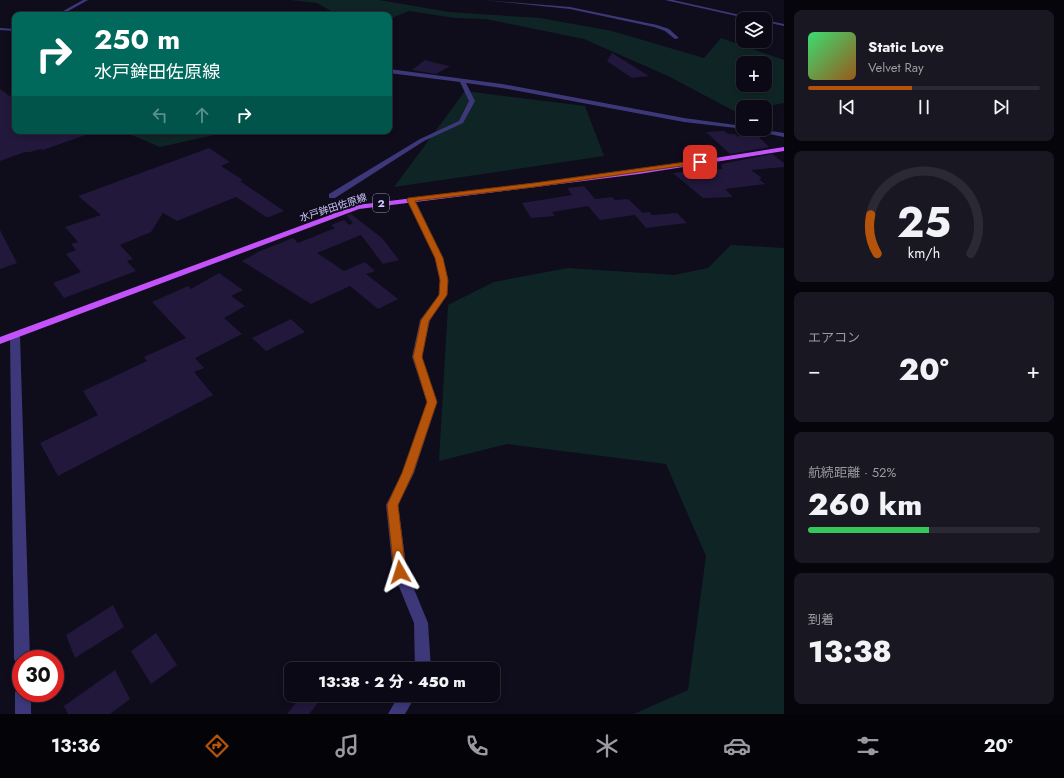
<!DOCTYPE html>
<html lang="ja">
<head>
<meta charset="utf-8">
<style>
  body { margin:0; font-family:Jost,"Noto Sans JP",sans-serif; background:#191722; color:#f1f3f6; height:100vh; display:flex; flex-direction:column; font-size:15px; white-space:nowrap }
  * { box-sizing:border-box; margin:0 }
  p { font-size:13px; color:#9a9aa0 }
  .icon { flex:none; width:22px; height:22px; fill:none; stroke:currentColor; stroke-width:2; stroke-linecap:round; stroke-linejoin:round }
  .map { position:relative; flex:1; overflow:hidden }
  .details { display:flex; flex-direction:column; gap:10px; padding:10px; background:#06050c; width:280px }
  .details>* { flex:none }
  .top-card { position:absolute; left:12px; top:12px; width:380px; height:122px; border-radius:8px; box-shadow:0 2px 6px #0003,0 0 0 1px #2b2a34; background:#00695c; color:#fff; overflow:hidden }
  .tools { position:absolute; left:736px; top:12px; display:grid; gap:8px }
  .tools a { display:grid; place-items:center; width:36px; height:36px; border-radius:8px; background:#0b0915; box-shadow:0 2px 6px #0003,0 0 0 1px #2b2a34; font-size:20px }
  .speed { position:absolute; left:12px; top:650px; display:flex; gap:8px; font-size:20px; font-weight:700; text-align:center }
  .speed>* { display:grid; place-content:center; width:52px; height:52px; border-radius:50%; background:#0b0915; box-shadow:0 2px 6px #0003,0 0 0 1px #2b2a34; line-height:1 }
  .speed .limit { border:6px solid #d22; background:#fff; color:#111 }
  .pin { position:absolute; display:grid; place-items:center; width:34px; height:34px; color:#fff; margin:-17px; border-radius:8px; box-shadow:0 2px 6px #0006 }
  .me { position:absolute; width:44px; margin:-22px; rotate:354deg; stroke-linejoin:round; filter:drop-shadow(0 0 3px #0008) }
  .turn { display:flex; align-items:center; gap:14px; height:84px; padding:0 16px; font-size:18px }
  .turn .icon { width:52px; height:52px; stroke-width:2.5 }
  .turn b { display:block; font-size:28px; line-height:34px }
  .lanes { display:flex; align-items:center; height:38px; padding:0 16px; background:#0003; justify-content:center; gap:20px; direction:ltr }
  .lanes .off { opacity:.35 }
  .big { font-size:30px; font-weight:800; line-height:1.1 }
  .details .widget { flex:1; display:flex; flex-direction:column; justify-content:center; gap:6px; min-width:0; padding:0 14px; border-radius:8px; background:#191722 }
  .details .dial { align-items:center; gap:0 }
  .dial svg { height:104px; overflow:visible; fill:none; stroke:#2b2a34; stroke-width:7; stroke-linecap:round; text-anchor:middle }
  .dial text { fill:#f1f3f6; stroke:none }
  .song { display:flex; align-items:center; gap:12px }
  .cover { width:48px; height:48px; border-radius:6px; background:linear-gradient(135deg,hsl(140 70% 55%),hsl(30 70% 35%)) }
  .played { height:4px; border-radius:2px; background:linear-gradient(90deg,#b45309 45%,#2b2a34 45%) }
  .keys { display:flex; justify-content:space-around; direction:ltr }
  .heat { display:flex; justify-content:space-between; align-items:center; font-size:22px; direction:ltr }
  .charge { height:6px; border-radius:3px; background:linear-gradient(90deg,#34c759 52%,#2b2a34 0) }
  .trip { position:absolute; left:284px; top:662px; width:216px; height:40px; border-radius:8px; background:#0b0915; box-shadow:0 2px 6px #0003,0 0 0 1px #2b2a34; font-weight:800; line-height:40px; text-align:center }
  .menu { display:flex; height:64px; justify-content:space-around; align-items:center; background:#040408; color:#9a9aa0 }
  .menu .icon { width:28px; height:28px }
  .menu .selected { color:#b45309 }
  .menu b { font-size:18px; color:#f1f3f6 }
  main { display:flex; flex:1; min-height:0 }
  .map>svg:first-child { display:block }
</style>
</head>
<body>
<main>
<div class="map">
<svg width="784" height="714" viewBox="0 0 784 714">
  <rect width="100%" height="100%" fill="#0f0c1c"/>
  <g fill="#0f2525" fill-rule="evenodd">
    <path d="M 290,0 L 379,0 L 449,12 L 540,18 L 612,31 L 704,58 L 721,38 L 784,60 L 784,103 L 762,107 L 743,107 L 743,110 L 736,112 L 668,76 L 584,39 L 486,19 L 455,18 L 409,11 L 389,19 L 389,15 L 338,15 L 317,3 ZM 743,63 L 765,63 L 765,85 L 743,85 Z"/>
    <polygon points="465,91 585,106 604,156 394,187"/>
    <polygon points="122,131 232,131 160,147"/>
    <polygon points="731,245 784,248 784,714 634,714 688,690 706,556 666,464 507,444 439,461 448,305 494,282 568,268 674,275 708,268"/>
  </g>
  <g fill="#21183c">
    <polygon points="612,53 649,76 632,78 607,61"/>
    <polygon points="425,60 432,62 450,66 436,74 412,70"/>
    <polygon points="0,89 15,100 15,131 91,131 91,133 43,150 41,149 30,152 25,152 0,161"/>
    <polygon points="724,131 728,134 735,134 737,136 758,136 769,147 730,154 706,132"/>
    <polygon points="209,148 230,162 221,166 243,180 240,181 284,211 269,217 266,217 236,197 177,221 163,213 151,232 120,245 133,259 127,261 136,271 64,298 53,283 81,272 66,254 76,250 71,244 78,242 65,227 101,215 78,196"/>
    <polygon points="772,154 784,163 784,167 751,170 762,178 759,179 765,184 725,189 733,197 703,198 673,173 696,170 722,169 721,164"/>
    <polygon points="584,186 595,199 612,197 615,200 628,199 643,213 649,212 652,215 677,213 687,223 646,228 635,215 600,220 588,206 552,212 555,216 531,218 522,203 572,195 567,188"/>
    <polygon points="351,214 382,238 399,260 383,264 361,235 317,253 344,271 365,262 375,271 366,274 398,299 378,309 350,286 311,304 242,261 260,251 293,238 298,243 335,228 331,225 344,220 349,225 353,223 346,215"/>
    <polygon points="0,230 17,263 0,269"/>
    <polygon points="219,273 243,290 231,296 245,306 224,318 242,334 195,358 204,368 194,372 213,395 58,476 40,443 98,415 83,391 147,361 144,357 186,338 152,302 188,286 191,289"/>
    <polygon points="291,319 305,332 266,351 252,338"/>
    <polygon points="113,605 124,627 75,658 66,635"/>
    <polygon points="156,633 177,665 151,684 131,651"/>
    <polygon points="115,670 130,699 110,714 68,714 64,706"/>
    <polygon points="302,695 324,695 309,714 287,714"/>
  </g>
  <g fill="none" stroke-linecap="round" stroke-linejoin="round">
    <g fill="#3d387a" fill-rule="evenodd">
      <polygon points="83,0 88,0 61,15 56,15"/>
      <polygon points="483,0 570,7 657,25 669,29 679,38 675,39 665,31 654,27 570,9"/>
      <polygon points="665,0 673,0 758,19 750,19"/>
      <polygon points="765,20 784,24 784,26 765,22"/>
      <polygon points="0,28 15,29 15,31 0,30"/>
      <polygon points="389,69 502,84 684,118 743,126 743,129 759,129 784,133 784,137 745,129 684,122 502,88 466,83 475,101 463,123 424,141 335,198 329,198 329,194 420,139 459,121 469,101 460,82 389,73"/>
      <polygon points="408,198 411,198 415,200 443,258 448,280 447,295 430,320 422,357 437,402 414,473 398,505 407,572 428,623 431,669 415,669 414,623 393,572 386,505 402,473 427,402 412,357 420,320 439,295 440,280 435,258 407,200"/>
      <polygon points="15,333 20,336 30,659 21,659 21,666 17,664 14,659 10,336"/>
      <polygon points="21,686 21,693 31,693 31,714 15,714 15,693 17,687"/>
      <polygon points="399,695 416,695 405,714 388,714"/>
    </g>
    <polygon fill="#c352fa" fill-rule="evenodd" points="784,147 784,151 639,174 359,209 0,344 0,337 357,205 639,170"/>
  </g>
  <polygon fill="#b45309" stroke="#753606" points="700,160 702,161 702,163 534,187 415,201 443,258 448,280 447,295 429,321 422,357 437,402 413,473 398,505 406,572 404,576 400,578 395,576 394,572 387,505 402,473 427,402 413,357 421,320 439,295 440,280 435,258 407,200 408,198 534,183"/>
  <g text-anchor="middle" stroke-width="4" stroke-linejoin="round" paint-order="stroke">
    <g font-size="10" fill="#d0c8fd" stroke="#0f0c1c">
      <text transform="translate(333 207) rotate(-18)" y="4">水戸鉾田佐原線</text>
    </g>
    <rect fill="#0f0c1c" stroke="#9690ba" stroke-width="1" x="373" y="194" width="16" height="18" rx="3"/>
    <g font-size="11" font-weight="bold" fill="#d0c8fd">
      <text x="381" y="207">2</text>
    </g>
  </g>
</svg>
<div class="tools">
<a><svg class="icon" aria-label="layers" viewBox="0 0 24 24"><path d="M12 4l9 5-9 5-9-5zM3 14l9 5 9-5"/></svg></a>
<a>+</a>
<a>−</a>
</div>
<div class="speed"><div class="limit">30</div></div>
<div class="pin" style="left:700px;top:162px;background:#d93025"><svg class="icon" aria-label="arrive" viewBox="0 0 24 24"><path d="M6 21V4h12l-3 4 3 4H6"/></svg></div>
<svg class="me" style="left:400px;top:572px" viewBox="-20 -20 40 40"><path d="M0-17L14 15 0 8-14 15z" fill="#b45309" stroke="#fff" stroke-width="4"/></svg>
<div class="trip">13:38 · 2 分 · 450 m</div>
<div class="top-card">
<div class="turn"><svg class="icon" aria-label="right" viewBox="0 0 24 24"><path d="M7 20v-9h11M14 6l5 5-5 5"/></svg><div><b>250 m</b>水戸鉾田佐原線</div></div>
<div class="lanes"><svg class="icon off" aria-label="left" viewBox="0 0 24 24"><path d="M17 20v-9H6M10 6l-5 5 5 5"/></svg><svg class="icon off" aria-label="ahead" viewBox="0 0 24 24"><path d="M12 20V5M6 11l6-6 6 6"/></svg><svg class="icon" aria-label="right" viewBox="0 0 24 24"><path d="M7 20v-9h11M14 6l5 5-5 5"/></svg></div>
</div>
</div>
<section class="details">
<div class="widget">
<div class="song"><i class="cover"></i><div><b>Static Love</b><p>Velvet Ray</p></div></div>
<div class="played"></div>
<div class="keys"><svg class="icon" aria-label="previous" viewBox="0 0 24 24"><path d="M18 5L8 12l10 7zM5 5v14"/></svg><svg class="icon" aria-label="pause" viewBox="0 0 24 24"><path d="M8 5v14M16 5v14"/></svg><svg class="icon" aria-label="next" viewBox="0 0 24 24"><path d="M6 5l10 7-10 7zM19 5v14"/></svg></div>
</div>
<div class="widget dial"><svg viewBox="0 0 100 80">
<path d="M14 69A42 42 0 1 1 86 69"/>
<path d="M14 69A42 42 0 0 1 9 39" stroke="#b45309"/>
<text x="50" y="56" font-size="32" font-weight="700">25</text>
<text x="50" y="72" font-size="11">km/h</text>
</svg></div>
<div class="widget"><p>エアコン</p>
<div class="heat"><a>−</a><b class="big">20°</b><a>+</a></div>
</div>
<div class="widget"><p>航続距離 · 52%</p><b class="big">260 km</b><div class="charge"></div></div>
<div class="widget"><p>到着</p><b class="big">13:38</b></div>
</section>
</main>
<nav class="menu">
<b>13:36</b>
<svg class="icon selected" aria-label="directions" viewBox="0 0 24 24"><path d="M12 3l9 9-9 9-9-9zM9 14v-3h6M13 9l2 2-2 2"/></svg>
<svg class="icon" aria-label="music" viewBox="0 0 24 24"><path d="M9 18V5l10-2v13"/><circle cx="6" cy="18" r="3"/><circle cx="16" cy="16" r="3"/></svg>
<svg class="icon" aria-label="phone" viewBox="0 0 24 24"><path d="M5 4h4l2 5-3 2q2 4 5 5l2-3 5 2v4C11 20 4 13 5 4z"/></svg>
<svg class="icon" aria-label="climate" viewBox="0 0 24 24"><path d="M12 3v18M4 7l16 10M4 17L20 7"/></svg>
<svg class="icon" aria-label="car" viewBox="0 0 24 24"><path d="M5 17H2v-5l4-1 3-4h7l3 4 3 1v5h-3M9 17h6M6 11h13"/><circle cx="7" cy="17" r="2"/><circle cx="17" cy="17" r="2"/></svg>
<svg class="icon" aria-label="filters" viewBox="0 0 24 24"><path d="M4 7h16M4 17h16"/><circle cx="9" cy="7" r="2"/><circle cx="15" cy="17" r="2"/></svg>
<b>20°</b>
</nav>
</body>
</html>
